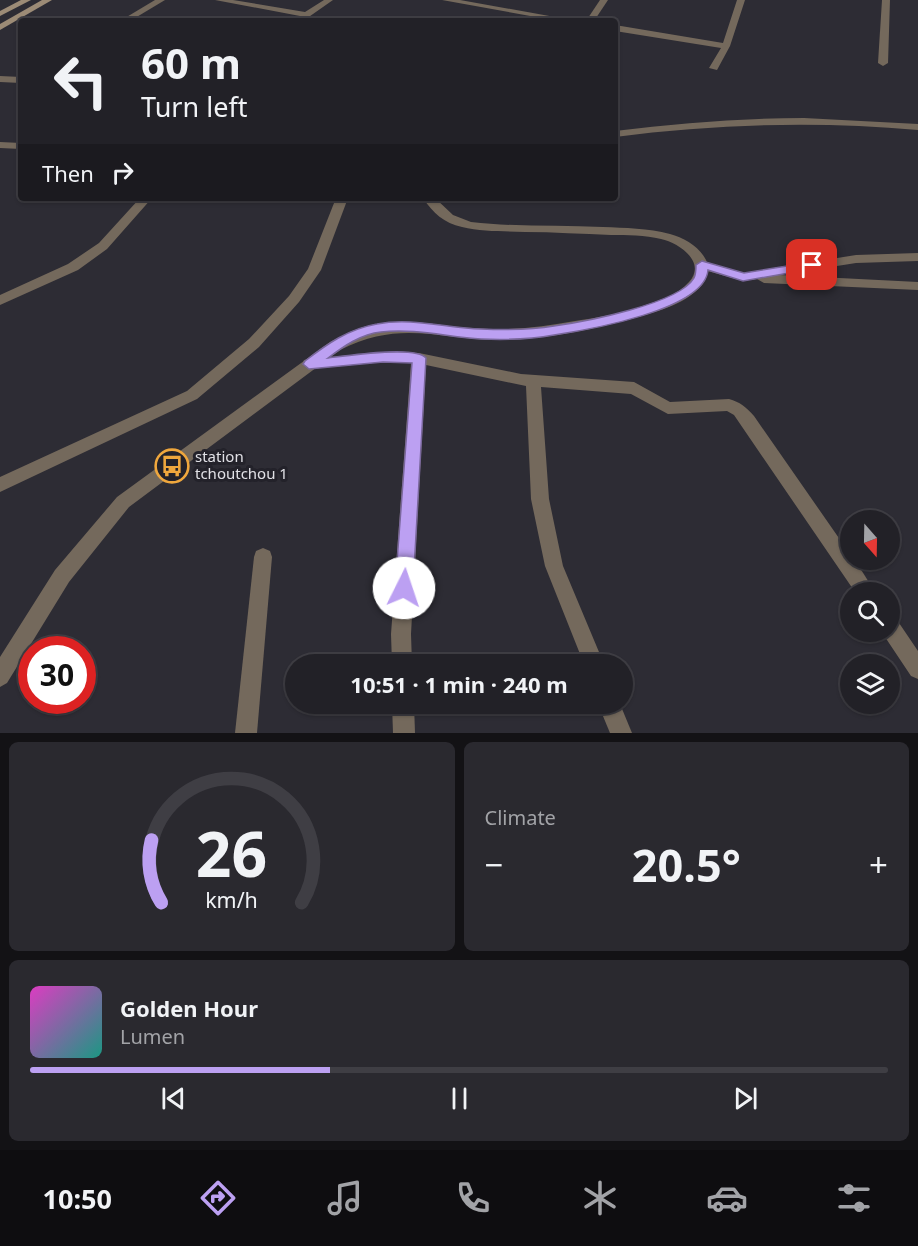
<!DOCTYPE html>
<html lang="en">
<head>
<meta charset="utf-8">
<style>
  body { margin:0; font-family:"Noto Sans",sans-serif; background:#2a292f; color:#f1f3f6; height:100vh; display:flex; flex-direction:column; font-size:22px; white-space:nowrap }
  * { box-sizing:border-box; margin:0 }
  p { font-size:20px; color:#a2a3a7 }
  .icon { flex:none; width:33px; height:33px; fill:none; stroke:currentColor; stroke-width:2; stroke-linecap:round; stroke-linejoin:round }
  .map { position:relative; height:733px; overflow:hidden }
  .panel { display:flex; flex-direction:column; gap:9px; padding:9px; background:#131215; flex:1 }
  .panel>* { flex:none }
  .hud { position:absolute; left:18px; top:18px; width:600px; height:183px; border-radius:6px; box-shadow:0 2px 4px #0004,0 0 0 2px #3f3e44; background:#222127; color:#f1f3f6; overflow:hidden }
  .needle { width:39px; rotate:160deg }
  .fabs { position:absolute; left:840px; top:510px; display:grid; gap:12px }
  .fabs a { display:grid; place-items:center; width:60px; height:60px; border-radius:50%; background:#222127; box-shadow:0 2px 4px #0004,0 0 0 2px #3f3e44; font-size:30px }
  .speed { position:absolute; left:18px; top:636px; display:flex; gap:12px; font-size:30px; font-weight:700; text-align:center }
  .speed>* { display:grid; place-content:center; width:78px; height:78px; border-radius:50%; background:#222127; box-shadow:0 2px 4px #0004,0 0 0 2px #3f3e44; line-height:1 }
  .speed .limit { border:9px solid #d22; background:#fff; color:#111 }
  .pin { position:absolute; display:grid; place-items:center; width:51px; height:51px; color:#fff; margin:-26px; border-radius:12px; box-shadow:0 3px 9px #0006 }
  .me { position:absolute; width:66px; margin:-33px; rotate:4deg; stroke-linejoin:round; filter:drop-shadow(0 0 4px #0008) }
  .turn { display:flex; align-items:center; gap:21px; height:126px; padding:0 24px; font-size:27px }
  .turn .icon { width:78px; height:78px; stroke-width:2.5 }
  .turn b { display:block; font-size:42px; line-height:51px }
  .then { display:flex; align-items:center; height:57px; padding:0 24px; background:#0003; gap:12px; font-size:22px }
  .big { font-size:45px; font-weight:700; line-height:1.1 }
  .panel .tile { flex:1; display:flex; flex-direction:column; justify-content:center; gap:9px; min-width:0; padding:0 21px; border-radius:9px; background:#2a292f }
  .panel .dial { align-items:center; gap:0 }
  .dial svg { height:156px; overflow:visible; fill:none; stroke:#3f3e44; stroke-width:7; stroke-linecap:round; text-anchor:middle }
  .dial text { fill:#f1f3f6; stroke:none }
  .song { display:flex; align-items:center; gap:18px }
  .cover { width:72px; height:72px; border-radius:9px; background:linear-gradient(135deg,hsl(310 70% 55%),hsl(170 70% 35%)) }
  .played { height:6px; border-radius:3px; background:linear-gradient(90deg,#bca0f2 35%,#3f3e44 35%) }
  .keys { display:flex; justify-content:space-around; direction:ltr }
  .heat { display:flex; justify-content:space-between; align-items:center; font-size:33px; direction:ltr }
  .panel .tiles { flex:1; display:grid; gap:9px; grid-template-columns:1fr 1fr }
  .tile:last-child { grid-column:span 2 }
  .trip { position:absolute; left:285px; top:654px; width:348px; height:60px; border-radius:30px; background:#222127; box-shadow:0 2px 4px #0004,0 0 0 2px #3f3e44; font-weight:700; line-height:60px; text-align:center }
  .tabs { display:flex; height:96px; justify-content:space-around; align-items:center; background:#0e0d10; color:#a2a3a7 }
  .tabs .icon { width:42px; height:42px }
  .tabs .selected { color:#bca0f2 }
  .tabs b { font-size:27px; color:#f1f3f6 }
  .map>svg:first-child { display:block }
</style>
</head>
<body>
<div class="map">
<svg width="918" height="733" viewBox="0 0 918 733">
  <rect width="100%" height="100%" fill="#2d2c34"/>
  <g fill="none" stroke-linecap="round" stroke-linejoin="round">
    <g fill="#74695c" fill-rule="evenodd">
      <polygon points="155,0 165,0 130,21 120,21"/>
      <polygon points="215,0 233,0 305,12 324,0 333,0 303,21 297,19 300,16"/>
      <polygon points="442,0 460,0 577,21 558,21"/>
      <polygon points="600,0 608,0 594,21 586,21"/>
      <polygon points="737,0 745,0 730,46 717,70 709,68 721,48 615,31 615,25 723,43"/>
      <polygon points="882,0 890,0 888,63 883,66 878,63"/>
      <polygon points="0,76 21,77 21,83 0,82"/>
      <path d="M 804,118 L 918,124 L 918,130 C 816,121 716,124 615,137 L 615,131 C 678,123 741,118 804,118 Z"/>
      <polygon points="140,198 152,198 107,249 78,270 0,305 0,295 68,264 99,243"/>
      <polygon points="336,198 348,198 321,270 299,302 259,347 197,399 0,492 0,477 187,391 249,339 289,296 308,269"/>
      <polygon points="918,253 918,261 856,263 780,275 918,282 918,290 764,283 757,279 743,281 697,268 695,265 702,261 743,273 856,255"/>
      <path d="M 383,352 L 419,353 L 521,374 L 634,382 L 670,402 L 729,399 C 740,402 746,407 754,416 L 850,554 L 850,560 L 855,560 L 875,592 L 855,592 L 734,415 L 727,411 L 668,414 L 631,394 L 541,387 L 549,499 L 563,566 L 604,664 L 584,664 L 545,566 L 531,499 L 526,386 L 426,365 L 411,634 L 412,664 L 392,664 L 391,634 L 411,363 L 383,362 L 309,369 L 304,368 L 302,364 L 304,360 L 309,359 Z"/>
      <polygon points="263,548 270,551 272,557 257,733 235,733 254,557 256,551"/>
      <polygon points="890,617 897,620 918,651 918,679 911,676 883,634 882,632 890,632"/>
      <polygon points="392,704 414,704 415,733 393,733"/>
      <polygon points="598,704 620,704 632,733 610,733"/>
    </g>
    <g fill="#74695c" fill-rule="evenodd">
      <polygon points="0,142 21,143 21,149 0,148"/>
      <path d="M 423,198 L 435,198 L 453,215 L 471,222 C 514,227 559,225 603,227 C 625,228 648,228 670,234 C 684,238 699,246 706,260 C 710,269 708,277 702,285 C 687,303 660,311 638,317 C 595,329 549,339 504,340 C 440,341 403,318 340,350 L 129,507 L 69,582 L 7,683 L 0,687 L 0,657 L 55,570 L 117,497 L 330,342 C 394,311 424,327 489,329 C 518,330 547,326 575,321 C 607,316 667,307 689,282 C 707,262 679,243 661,239 C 645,235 627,235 611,235 C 582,234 554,232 525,232 C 504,231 482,232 462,227 C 444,223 433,213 423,198 Z"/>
    </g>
    <g fill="#9c8b76" fill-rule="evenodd">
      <polygon points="21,0 31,0 0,16 0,11"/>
      <polygon points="42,0 52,0 0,30 0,24"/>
    </g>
  </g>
  <path fill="#bca0f2" stroke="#7a689d" stroke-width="1.5" d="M 702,261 L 744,273 L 812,262 L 818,265 L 812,269 L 743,281 L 708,270 C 705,310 587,330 554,335 C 532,339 504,340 481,339 C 448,337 414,328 381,332 C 361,334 344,346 328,358 C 345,356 416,345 426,358 L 413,588 L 410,594 L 404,596 L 398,594 L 395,588 L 412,363 L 383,362 L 309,369 L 303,364 L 305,361 C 327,344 348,329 377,324 C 411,317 447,328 481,329 C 504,330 531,330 554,326 C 583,322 679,304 694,278 C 696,274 696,269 696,265 Z"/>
  <defs>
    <g id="bus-ring" transform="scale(1.725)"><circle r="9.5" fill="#23222a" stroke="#efa73d" stroke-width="1.5"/><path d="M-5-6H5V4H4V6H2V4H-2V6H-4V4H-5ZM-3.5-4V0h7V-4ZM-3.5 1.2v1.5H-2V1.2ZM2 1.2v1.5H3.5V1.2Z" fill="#efa73d"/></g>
  </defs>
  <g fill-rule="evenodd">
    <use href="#bus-ring" x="172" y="466"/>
  </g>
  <g text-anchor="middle" stroke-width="6" stroke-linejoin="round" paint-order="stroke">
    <g font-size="15" fill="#e1e1e6" stroke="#23222a" text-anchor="start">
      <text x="195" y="462">station<tspan x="195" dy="17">tchoutchou 1</tspan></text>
    </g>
  </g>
</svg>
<div class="fabs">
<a><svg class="needle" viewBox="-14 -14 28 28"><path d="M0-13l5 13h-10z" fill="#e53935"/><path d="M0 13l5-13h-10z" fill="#a2a3a7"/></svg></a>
<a><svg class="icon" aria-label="search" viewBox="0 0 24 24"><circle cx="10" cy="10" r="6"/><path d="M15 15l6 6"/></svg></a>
<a><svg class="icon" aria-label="layers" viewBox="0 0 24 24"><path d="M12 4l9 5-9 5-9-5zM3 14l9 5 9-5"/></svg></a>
</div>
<div class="speed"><div class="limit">30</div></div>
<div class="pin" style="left:812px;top:265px;background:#d93025"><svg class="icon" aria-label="arrive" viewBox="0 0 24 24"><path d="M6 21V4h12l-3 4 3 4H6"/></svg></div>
<svg class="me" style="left:404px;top:588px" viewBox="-20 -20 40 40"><circle r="19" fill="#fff"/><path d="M0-13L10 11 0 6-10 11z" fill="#bca0f2"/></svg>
<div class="trip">10:51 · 1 min · 240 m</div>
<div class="hud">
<div class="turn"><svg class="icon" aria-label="left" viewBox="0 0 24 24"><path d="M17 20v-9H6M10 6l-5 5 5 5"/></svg><div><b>60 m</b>Turn left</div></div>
<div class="then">Then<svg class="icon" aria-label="right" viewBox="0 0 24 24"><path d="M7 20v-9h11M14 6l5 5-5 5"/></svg></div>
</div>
</div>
<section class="panel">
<div class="tiles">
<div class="tile dial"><svg viewBox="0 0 100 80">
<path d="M14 69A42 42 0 1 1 86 69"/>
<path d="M14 69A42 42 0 0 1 9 37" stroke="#bca0f2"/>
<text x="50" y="56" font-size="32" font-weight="700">26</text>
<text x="50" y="72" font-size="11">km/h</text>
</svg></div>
<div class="tile"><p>Climate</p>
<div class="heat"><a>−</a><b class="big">20.5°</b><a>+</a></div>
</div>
<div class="tile">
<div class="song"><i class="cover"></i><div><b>Golden Hour</b><p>Lumen</p></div></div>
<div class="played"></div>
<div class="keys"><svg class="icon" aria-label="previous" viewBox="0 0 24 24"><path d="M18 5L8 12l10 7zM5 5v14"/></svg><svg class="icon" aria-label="pause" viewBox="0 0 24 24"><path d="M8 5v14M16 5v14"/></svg><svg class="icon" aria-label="next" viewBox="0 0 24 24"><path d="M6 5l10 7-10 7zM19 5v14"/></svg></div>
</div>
</div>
</section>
<nav class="tabs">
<b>10:50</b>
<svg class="icon selected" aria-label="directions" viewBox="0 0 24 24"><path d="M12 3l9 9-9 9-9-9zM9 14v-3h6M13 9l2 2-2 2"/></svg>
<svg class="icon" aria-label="music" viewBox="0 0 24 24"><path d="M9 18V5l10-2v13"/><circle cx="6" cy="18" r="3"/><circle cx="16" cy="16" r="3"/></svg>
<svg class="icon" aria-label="phone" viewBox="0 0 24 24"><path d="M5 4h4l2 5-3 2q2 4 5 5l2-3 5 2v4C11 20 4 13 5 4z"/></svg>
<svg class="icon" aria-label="climate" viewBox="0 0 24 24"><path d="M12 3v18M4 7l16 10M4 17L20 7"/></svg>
<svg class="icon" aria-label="car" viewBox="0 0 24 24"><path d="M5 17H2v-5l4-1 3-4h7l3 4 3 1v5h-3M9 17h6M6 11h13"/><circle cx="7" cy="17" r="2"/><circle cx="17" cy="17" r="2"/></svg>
<svg class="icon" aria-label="filters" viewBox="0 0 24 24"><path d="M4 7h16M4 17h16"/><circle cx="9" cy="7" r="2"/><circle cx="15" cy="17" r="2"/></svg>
</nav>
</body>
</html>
